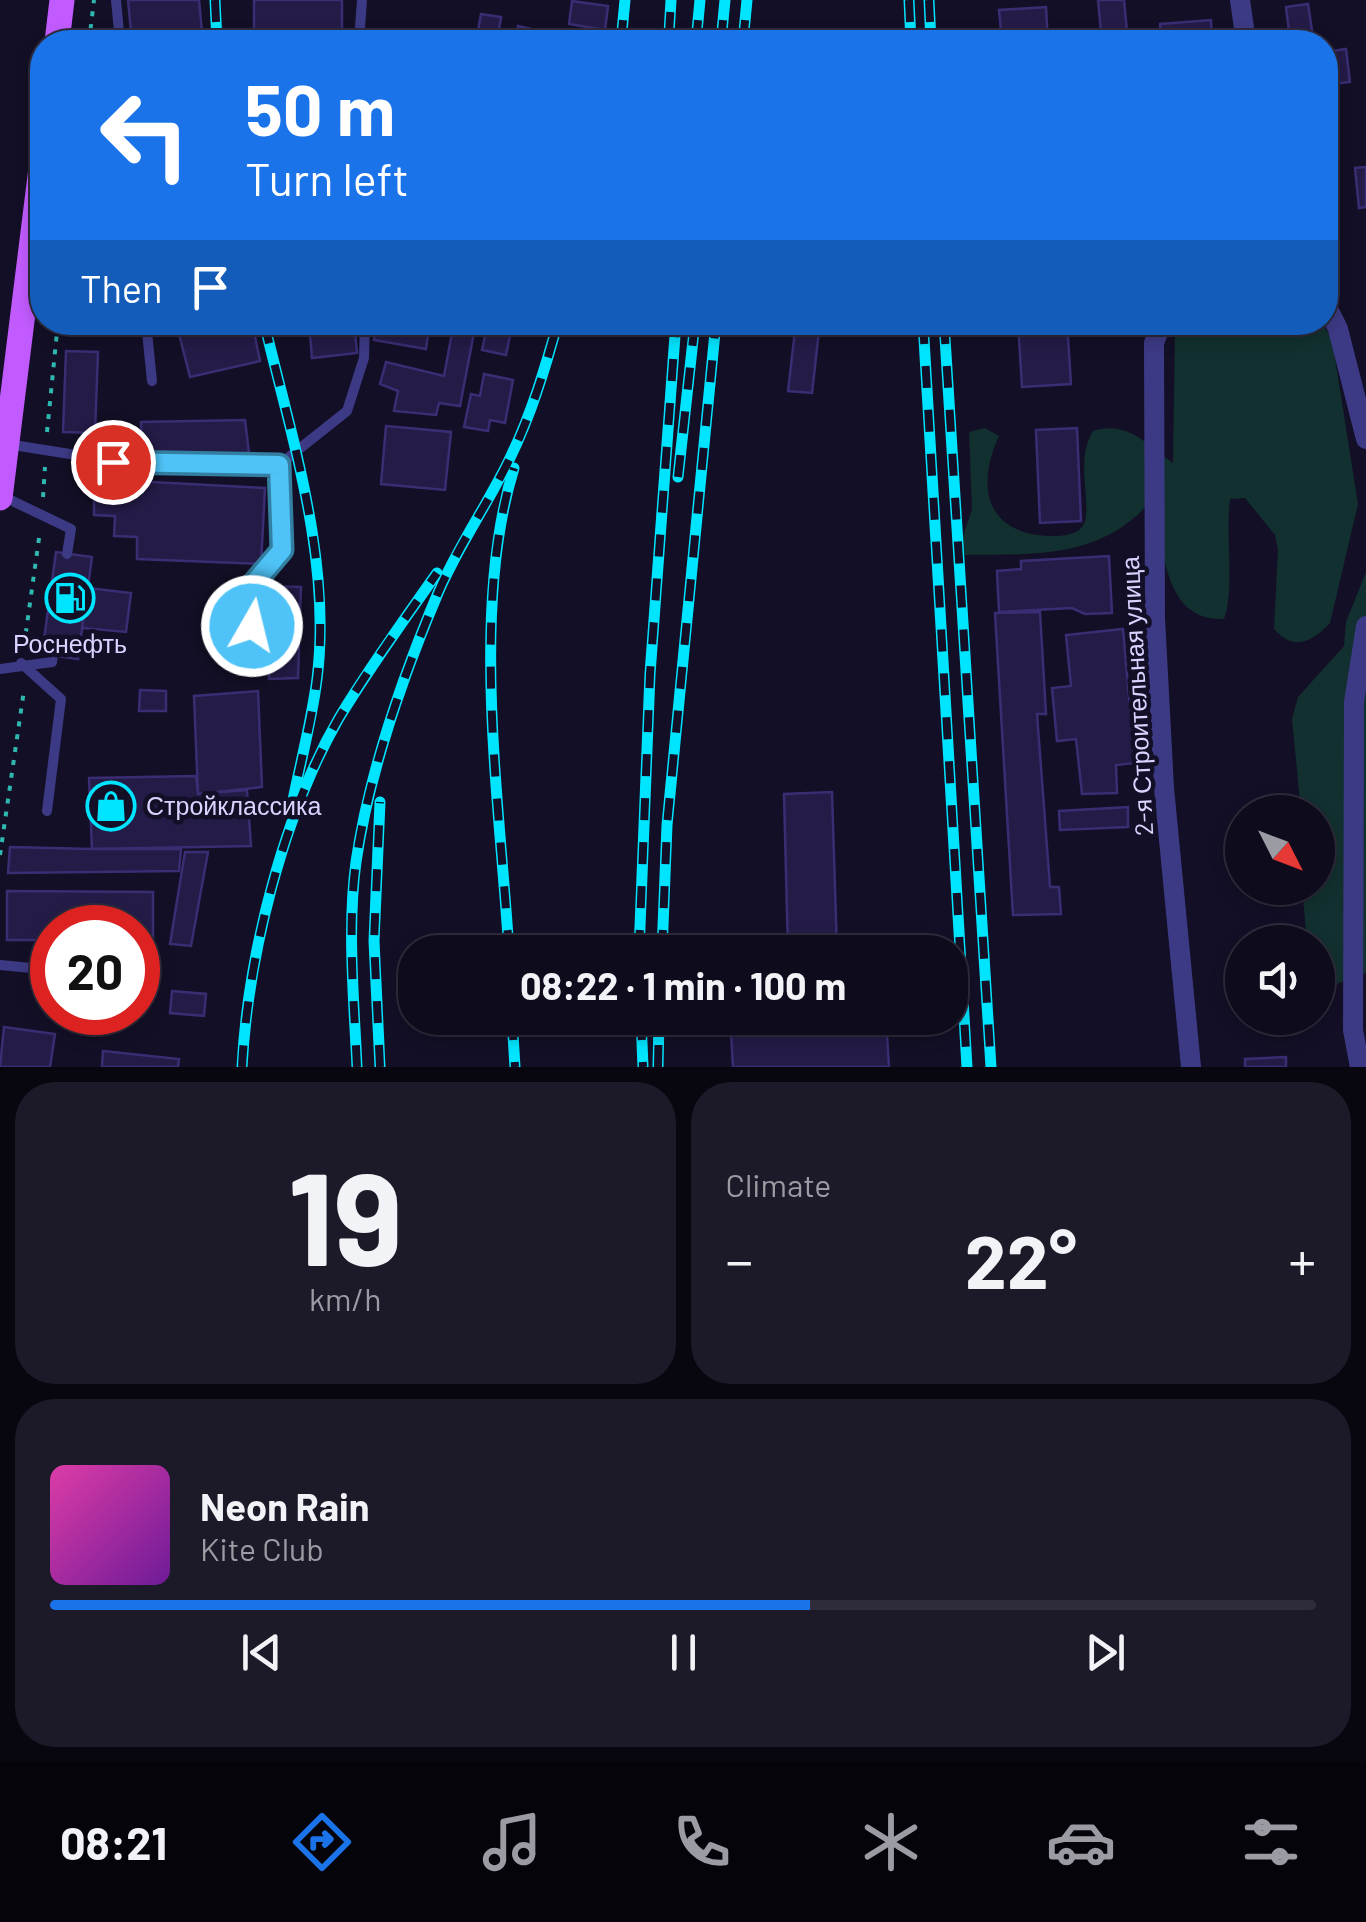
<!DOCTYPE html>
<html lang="en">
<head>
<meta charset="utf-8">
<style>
  body { margin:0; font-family:Barlow,sans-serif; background:#1c1929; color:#f1f3f6; height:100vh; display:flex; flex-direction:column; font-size:38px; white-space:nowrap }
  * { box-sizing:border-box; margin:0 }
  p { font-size:32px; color:#9b9ba3 }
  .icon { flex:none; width:55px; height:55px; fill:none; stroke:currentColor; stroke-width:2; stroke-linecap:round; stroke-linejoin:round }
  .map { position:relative; height:1067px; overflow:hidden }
  .drawer { display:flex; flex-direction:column; gap:15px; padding:15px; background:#08060f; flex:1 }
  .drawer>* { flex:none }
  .hud { position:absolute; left:30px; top:30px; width:1308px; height:305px; border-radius:40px; box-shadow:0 5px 15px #0003,0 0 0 2px #2e2b3b; background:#1a73e8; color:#fff; overflow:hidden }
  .needle { width:65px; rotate:132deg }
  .buttons { position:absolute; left:1225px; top:795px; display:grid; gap:20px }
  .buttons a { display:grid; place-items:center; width:110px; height:110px; border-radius:50%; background:#0e0b1c; box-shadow:0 5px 15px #0003,0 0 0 2px #2e2b3b; font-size:50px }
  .speed { position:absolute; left:30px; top:905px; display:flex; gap:20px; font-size:50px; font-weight:700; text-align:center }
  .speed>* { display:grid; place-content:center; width:130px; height:130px; border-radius:50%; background:#0e0b1c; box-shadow:0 5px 15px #0003,0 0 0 2px #2e2b3b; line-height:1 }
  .speed .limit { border:15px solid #d22; background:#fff; color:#111 }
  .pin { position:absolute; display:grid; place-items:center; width:85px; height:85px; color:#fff; margin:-42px; border:5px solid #fff; border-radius:50%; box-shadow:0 2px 10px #0007 }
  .me { position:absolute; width:110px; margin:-55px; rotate:8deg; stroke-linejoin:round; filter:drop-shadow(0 0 8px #0008) }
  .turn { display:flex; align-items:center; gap:35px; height:210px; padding:0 50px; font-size:45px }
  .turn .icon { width:130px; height:130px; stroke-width:2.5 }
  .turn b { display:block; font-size:70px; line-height:85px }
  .then { display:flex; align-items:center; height:95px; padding:0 50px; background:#0003; gap:20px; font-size:38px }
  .big { font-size:75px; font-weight:700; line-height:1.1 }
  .drawer .widget { flex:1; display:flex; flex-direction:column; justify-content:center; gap:15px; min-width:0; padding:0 35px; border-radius:40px; background:#1c1929 }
  .drawer .dial { align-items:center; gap:0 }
  .dial b { font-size:130px; line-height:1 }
  .song { display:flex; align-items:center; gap:30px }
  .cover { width:120px; height:120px; border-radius:15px; background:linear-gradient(135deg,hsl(320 70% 55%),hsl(280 70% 35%)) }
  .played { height:10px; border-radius:5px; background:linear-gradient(90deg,#1a73e8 60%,#2e2b3b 60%) }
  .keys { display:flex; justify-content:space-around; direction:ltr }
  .heat { display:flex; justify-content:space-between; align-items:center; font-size:55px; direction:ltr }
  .drawer .tiles { flex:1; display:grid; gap:15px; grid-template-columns:1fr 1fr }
  .widget:last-child { grid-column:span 2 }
  .trip { position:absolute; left:398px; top:935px; width:570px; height:100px; border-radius:40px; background:#0e0b1c; box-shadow:0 5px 15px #0003,0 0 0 2px #2e2b3b; font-weight:700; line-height:100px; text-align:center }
  .tab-bar { display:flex; height:160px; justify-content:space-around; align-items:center; background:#06040b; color:#9b9ba3 }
  .tab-bar .icon { width:70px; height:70px }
  .tab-bar .selected { color:#1a73e8 }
  .tab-bar b { font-size:45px; color:#f1f3f6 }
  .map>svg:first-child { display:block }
</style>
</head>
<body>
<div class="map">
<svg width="1366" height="1067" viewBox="0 0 1366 1067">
  <rect width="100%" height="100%" fill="#130f26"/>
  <g fill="#12302f">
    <path d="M 1225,323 L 1322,323 L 1332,339 L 1358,504 L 1330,623 C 1311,643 1294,651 1274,629 L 1278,550 L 1275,535 L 1245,498 L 1230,499 C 1225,536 1235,588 1224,619 C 1160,621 1168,545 1148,504 C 1099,560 1029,554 963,555 L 962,539 L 972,509 L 969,432 L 985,428 L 999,436 C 974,490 989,536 1053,536 C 1062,536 1076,535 1082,527 C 1095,510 1073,463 1093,431 C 1128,420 1147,445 1173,463 L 1175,333 Z"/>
    <polygon points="1366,572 1366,973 1323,989 1318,984 1318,942 1307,942 1302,888 1318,888 1318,812 1301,812 1292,719 1298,697 1344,646 1346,622"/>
  </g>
  <g fill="#241b47" stroke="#3b2d73" stroke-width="2.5">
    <polygon points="128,0 199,0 203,42 132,42"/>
    <rect x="254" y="0" width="88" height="42"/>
    <polygon points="1098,0 1124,0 1128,42 1102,42"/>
    <polygon points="572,1 608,6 605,30 569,24"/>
    <polygon points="1308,4 1313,37 1290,40 1286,7"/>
    <polygon points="1046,7 1048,42 1002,42 999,10"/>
    <polygon points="481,14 501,17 497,42 476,42"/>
    <polygon points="1211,20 1212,42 1162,42 1160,24"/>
    <polygon points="518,26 574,39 574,42 515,42"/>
    <polygon points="1346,49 1350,82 1325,85 1325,52"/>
    <polygon points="1366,167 1366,207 1359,208 1355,168"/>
    <polygon points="176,322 252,322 260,361 190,377"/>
    <polygon points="309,322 354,322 357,353 312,358"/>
    <polygon points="377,322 430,322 426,349 374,340"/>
    <polygon points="454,322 476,322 460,406 439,403 436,415 394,411 398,391 380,384 386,362 444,376"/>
    <polygon points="488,322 513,322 506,355 482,350"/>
    <polygon points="796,322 820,322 812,393 788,391"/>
    <polygon points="1018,322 1067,322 1071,384 1022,387"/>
    <polygon points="66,351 98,352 95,433 63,432"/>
    <polygon points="484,374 513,380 505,423 490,420 488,431 464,427 471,394 480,396"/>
    <polygon points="245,420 249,453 142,456 141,422"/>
    <polygon points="386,426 451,432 445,490 381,484"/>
    <polygon points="1077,428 1081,521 1040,523 1036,430"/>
    <polygon points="94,479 265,488 261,564 137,559 137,537 114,536 115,516 94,515"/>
    <polygon points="56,552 92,557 78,659 42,654"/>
    <polygon points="1109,556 1112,613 1085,614 1072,608 999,612 997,571 1021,569 1021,561"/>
    <polygon points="271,586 301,587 298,678 269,679"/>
    <polygon points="88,588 131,593 126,632 82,628"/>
    <polygon points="1040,612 1046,714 1037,714 1050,887 1059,887 1061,914 1013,915 995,613"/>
    <polygon points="1123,629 1135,763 1116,765 1117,793 1082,794 1076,739 1057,741 1052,688 1071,686 1066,635"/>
    <polygon points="140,690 166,691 166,711 139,711"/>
    <polygon points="258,691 262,787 198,794 194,696"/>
    <polygon points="196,776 198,794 247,790 251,846 92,849 89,778"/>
    <polygon points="832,792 837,952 788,952 784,794"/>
    <polygon points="1128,807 1128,827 1060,830 1059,811"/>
    <polygon points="10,847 92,849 181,849 179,871 8,873"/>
    <polygon points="185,852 208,852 191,946 170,944"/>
    <polygon points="7,891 153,892 153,941 138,940 138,928 52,928 52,940 7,940"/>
    <polygon points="172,991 206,994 204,1016 170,1013"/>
    <polygon points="862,1018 886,1018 889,1067 733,1067 731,1032 862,1023"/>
    <polygon points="4,1027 55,1034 50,1067 0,1067"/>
    <polygon points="103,1051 179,1059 178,1067 102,1067"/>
    <polygon points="1286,1057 1286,1067 1245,1067 1245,1059"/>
  </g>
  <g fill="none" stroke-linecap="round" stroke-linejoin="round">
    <g stroke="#2fb8b0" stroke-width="4" stroke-dasharray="5 8" stroke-linecap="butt">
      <polyline points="89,42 94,0"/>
      <polyline points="47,432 58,322"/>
      <polyline points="43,497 45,467"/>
      <polyline points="24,646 40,531"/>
      <polyline points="0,855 24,690"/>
    </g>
    <g stroke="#3d3a85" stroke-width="10">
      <polyline points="116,0 120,42"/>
      <polyline points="359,42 362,0"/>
      <polyline points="146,322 152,381"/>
      <polyline points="7,444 145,466 279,465 347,411 364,358 365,322"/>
      <polyline points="0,495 71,529 67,554"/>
      <polyline points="252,626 254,583 282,550 279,465"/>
      <polyline points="21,663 61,699 47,811"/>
      <polyline points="0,669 52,662 53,655"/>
      <polyline points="0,965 52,970"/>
    </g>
    <g stroke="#3d3a85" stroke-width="20">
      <polyline points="1240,0 1246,42"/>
      <polyline points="1325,303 1338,329 1366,439"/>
      <polyline points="1162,322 1154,343 1155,618 1164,788 1191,1067"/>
      <polyline points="1360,1067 1353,1030 1354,702 1366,626"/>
    </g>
    <g stroke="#c25bff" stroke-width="25">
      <polyline points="57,42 62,0"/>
      <polyline points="0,498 42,160"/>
    </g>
    <g stroke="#00e5ff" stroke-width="11">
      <g id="rail">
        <polyline points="215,0 217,42"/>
        <polyline points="909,0 911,42"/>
        <polyline points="929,0 931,42"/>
        <polyline points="669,34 671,0"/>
        <polyline points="621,42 625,0"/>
        <polyline points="696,42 700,0"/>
        <polyline points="721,42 725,0"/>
        <polyline points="743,42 747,0"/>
        <path d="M 264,322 C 291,436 332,560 317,679 C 312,719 301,760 293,800"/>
        <polyline points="923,322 967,1067"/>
        <polyline points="944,322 991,1067"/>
        <polyline points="678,477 695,322"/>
        <path d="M 509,952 C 500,804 470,610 514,468"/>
        <polyline points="639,952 650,674 676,322"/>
        <polyline points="662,952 667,825 716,322"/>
        <polyline points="512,1018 515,1067"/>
        <polyline points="641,1018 643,1067"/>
        <path d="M 242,1067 C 248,955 283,815 339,718 C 369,668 404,620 437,573"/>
        <path d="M 357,1067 C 354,1000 347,928 356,862 C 369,772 403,676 438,593 C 458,546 488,504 510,458 C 531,415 545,369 558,322"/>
        <polyline points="380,1067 374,941 380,802"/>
        <polyline points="658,1067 659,1018"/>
      </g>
    </g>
    <use href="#rail" stroke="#130f26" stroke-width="8" stroke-dasharray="22" stroke-linecap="butt"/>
  </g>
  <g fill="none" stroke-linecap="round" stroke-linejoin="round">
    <g stroke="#337fa1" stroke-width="25">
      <polyline id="route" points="113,462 279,465 282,550 254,583 252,626"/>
    </g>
    <use href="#route" stroke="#4fc3f7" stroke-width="18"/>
  </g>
  <defs>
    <g id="fuel-ring" transform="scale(2.5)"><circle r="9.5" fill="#130f26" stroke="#00e5ff" stroke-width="1.5"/><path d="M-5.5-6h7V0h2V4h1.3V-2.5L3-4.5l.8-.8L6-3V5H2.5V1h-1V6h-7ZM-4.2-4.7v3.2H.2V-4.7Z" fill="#00e5ff"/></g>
    <g id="shop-ring" transform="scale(2.5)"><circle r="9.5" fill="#130f26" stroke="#00e5ff" stroke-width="1.5"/><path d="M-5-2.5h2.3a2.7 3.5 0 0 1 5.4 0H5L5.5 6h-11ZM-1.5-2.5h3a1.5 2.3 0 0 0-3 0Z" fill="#00e5ff"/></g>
  </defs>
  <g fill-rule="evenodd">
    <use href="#fuel-ring" x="70" y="598"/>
    <use href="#shop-ring" x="111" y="806"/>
  </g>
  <g text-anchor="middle" stroke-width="9" stroke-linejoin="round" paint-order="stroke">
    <g font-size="25" fill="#d9d4ff" stroke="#130f26">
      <text x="70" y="653">Роснефть</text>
      <text x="146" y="815" text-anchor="start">Стройклассика</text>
    </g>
    <g font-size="25" fill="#d9d4ff" stroke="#130f26">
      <text transform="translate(1137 696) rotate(-93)" y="9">2-я Строительная улица</text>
    </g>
  </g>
</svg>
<div class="buttons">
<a><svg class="needle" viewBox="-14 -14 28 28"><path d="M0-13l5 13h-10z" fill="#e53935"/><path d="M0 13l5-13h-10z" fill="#9b9ba3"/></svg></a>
<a><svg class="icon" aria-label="sound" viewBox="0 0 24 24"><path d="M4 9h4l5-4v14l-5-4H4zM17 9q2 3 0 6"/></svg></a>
</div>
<div class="speed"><div class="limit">20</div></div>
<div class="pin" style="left:113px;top:462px;background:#d93025"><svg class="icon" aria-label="arrive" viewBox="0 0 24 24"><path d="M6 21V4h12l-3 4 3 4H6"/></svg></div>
<svg class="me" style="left:252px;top:626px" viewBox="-20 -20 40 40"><circle r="17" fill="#4fc3f7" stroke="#fff" stroke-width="3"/><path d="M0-11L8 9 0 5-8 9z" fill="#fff"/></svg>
<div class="trip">08:22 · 1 min · 100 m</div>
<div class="hud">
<div class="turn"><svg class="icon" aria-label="left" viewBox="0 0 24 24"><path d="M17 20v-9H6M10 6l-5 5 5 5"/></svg><div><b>50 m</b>Turn left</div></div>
<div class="then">Then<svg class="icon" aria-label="arrive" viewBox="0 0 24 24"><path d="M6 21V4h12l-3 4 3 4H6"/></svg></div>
</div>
</div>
<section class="drawer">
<div class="tiles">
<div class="widget dial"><b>19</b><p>km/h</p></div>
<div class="widget"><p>Climate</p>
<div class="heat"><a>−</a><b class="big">22°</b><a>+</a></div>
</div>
<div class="widget">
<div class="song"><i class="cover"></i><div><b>Neon Rain</b><p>Kite Club</p></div></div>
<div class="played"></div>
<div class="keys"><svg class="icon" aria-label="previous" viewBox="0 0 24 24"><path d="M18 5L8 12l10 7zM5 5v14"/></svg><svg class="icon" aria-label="pause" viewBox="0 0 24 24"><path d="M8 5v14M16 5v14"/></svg><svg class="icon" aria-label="next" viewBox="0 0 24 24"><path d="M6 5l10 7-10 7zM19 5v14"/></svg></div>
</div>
</div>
</section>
<nav class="tab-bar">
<b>08:21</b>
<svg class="icon selected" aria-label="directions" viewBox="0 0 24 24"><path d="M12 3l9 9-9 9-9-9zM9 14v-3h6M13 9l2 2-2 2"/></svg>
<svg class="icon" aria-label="music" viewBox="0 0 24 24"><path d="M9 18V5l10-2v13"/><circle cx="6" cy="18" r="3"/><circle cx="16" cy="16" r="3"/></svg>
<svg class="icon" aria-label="phone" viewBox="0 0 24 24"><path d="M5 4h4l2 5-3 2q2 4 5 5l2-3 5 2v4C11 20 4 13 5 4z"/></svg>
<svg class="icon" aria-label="climate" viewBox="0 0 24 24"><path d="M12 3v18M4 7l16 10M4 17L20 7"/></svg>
<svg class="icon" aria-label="car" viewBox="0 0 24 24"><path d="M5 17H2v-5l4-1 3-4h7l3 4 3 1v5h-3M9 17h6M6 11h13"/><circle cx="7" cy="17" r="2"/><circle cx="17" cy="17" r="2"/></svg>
<svg class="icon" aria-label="filters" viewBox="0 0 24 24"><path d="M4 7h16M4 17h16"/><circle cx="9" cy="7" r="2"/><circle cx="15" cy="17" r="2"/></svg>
</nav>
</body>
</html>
